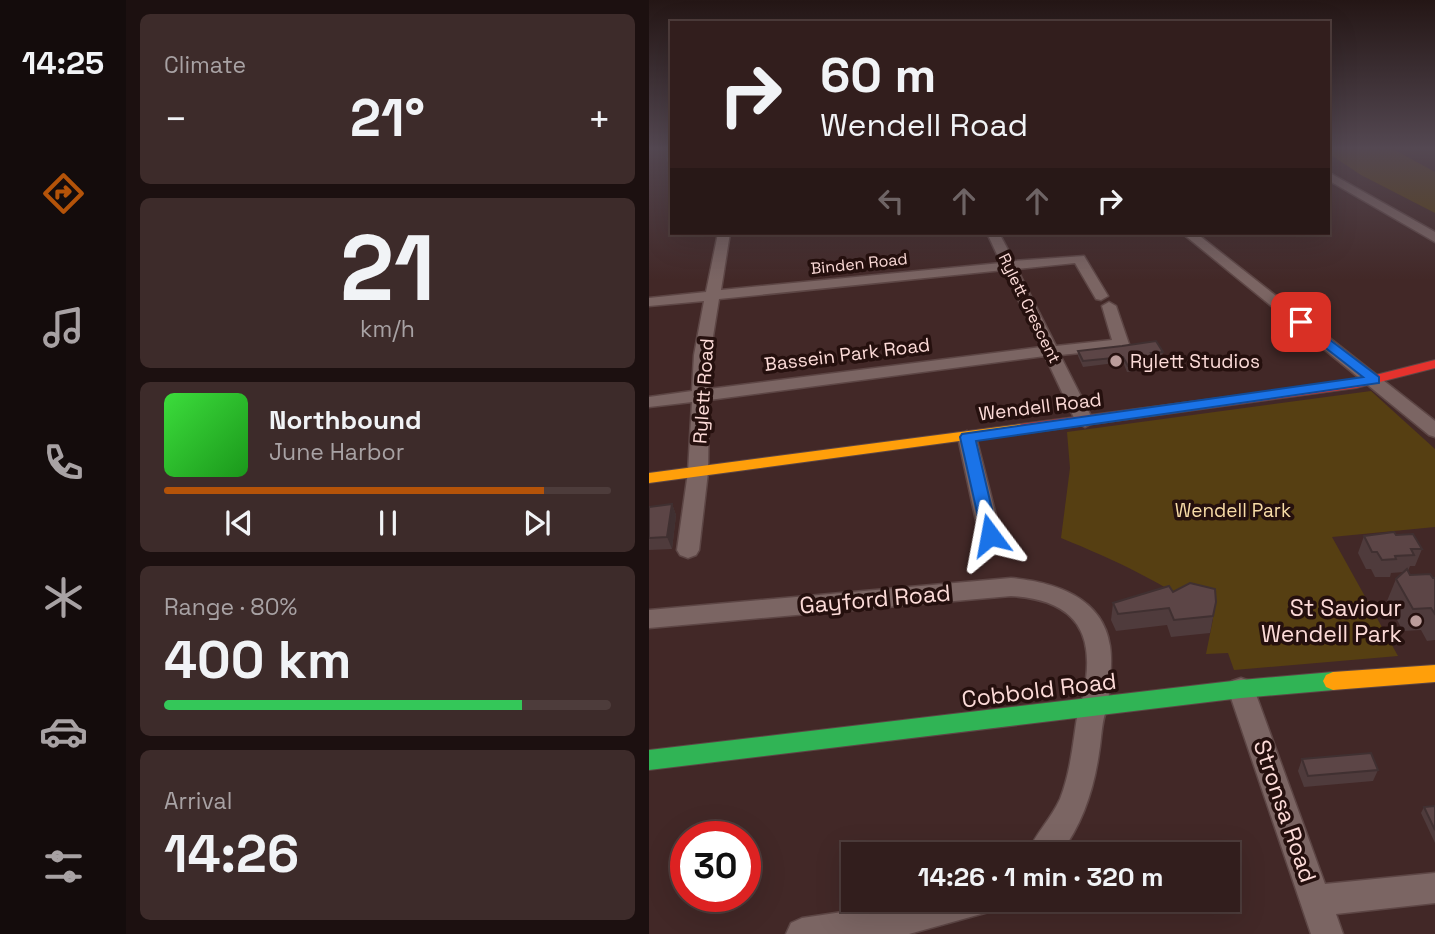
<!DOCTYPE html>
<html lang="en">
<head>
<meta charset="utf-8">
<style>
  body { margin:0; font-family:"Space Grotesk",sans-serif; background:#3d2b2a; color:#f1f3f6; height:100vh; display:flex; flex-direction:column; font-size:26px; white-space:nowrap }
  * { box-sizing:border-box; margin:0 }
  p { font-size:23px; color:#a8a2a4 }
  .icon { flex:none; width:38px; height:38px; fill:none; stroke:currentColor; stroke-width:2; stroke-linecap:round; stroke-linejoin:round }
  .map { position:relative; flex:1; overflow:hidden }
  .drawer { display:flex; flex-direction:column; gap:14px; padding:14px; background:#1c1010; width:523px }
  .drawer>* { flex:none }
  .guide { position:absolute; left:21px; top:21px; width:660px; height:214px; border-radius:0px; box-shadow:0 7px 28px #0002,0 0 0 2px #4d3c3b; background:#321e1d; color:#f1f3f6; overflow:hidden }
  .speed { position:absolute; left:21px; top:821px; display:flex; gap:14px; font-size:35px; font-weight:700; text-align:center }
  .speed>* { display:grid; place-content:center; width:91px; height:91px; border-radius:50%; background:#321e1d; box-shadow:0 7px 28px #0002,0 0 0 2px #4d3c3b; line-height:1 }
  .speed .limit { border:10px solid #d22; background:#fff; color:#111 }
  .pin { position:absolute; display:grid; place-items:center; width:60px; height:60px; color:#fff; margin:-30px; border-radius:14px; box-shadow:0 4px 10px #0006 }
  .me { position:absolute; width:77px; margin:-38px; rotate:347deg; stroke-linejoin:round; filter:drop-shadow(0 0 5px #0008) }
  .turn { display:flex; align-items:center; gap:24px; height:147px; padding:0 35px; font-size:32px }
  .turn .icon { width:91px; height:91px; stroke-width:2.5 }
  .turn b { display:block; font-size:49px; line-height:60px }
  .lanes { display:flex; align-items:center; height:66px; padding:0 35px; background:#0003; justify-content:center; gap:35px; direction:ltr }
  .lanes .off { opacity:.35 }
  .big { font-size:52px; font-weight:800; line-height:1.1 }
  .drawer .tile { flex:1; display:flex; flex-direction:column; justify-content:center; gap:10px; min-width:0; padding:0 24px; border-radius:10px; background:#3d2b2a }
  .drawer .dial { align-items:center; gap:0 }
  .dial b { font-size:91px; line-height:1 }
  .song { display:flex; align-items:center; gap:21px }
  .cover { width:84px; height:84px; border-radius:10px; background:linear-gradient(135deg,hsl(120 70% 55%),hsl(120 70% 35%)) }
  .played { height:7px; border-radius:4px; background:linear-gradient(90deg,#b45309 85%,#4d3c3b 85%) }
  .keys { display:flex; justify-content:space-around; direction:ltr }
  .heat { display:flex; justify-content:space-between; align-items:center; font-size:38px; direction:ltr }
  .charge { height:10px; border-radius:5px; background:linear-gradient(90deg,#34c759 80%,#4d3c3b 0) }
  .trip { position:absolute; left:192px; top:842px; width:399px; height:70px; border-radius:0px; background:#321e1d; box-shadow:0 7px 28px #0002,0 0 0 2px #4d3c3b; font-weight:800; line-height:70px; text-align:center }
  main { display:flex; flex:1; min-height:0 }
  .dock { display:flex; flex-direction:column; width:126px; justify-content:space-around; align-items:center; background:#140c0c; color:#a8a2a4 }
  .dock .icon { width:49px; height:49px }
  .dock .current { color:#b45309 }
  .dock b { font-size:32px; color:#f1f3f6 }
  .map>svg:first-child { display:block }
</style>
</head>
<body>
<main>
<nav class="dock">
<b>14:25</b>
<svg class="icon current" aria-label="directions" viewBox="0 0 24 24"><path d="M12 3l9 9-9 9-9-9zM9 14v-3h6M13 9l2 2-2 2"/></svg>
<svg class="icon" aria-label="music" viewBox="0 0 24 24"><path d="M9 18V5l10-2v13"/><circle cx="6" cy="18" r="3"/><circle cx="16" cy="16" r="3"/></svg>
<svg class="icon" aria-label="phone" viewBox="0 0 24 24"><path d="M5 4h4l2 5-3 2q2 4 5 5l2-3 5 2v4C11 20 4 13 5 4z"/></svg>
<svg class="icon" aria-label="climate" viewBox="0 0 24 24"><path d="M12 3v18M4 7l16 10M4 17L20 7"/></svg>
<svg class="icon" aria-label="car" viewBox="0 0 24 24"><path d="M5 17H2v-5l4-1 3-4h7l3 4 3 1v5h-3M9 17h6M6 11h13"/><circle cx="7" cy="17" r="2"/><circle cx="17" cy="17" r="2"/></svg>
<svg class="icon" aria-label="filters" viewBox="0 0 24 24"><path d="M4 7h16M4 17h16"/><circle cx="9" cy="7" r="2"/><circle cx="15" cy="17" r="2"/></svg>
</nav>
<section class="drawer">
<div class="tile"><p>Climate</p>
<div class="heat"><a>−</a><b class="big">21°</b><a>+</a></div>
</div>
<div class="tile dial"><b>21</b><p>km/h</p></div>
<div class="tile">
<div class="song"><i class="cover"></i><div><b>Northbound</b><p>June Harbor</p></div></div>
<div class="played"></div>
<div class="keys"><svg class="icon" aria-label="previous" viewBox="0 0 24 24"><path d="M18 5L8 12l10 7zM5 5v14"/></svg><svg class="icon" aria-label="pause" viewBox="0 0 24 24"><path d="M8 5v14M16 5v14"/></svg><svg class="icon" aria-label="next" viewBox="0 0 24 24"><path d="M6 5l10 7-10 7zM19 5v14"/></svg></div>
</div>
<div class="tile"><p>Range · 80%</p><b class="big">400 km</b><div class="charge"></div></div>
<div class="tile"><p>Arrival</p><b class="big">14:26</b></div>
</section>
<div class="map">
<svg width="786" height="934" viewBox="0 0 786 934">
  <rect width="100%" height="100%" fill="#422827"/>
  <g fill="#563f12">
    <polygon points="679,149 744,149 786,172 786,213 712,175 679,153"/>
    <path d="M 722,391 L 786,449 L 786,527 L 683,537 L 749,656 L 585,670 L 579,653 L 557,654 L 564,619 C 518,584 466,560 412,538 L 421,468 L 418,432 Z"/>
  </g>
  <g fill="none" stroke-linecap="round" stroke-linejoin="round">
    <g stroke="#5d4645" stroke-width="3">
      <g id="street">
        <polygon points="679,172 786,232 786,242 679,180"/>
        <path d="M 69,233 L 81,233 L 72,290 L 352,263 L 338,233 L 350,233 L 365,261 L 435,256 L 459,296 L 452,300 L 447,299 L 426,263 L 368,269 L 407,346 L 463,340 L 453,306 L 460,302 L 467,306 L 480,344 L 472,349 L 411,355 L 445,422 L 436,427 L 427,422 L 396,356 L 60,400 L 59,472 L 50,550 L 47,555 L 39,558 L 31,555 L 28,550 L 39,472 L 43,402 L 0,407 L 0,397 L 43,391 L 45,355 L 55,301 L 0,306 L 0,298 L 57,292 ZM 355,270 L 392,347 L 60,389 L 61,355 L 70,299 Z"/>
        <polygon points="533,233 547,233 786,421 786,437 780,435"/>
        <polygon points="318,431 327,437 352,535 348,540 341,542 334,540 330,535 309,437"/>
        <path d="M 362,578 C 405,582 454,597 461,646 C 464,665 460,687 459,706 C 452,720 453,737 450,753 C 445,789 433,825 411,854 L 378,854 C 386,834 402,819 411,799 C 422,771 424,741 429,711 C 430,705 433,701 434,696 C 448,633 427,600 362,596 L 0,628 L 0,610 Z"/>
        <polygon points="592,678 601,681 605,689 676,884 786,873 786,903 687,914 694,934 662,934 579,689 583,681"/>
        <polygon points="274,900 348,900 343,911 260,934 137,934 142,923 153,918"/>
      </g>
    </g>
    <g stroke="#5d4645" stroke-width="2">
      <polygon id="fast" points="684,672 691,675 694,681 691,687 684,690 592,698 0,770 0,750 592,680"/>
    </g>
    <g stroke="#5d4645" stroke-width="2">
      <g id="slow">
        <polygon points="372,424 377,426 379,429 377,432 0,483 0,473"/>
        <polygon points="786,665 786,682 684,690 677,687 674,681 677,675 684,672"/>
      </g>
    </g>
    <g stroke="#5d4645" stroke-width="2">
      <polygon id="jam" points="786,360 786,368 707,388 372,434 365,429 372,424 707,380"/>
    </g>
    <use href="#street" fill="#7b6563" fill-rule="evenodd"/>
    <use href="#fast" fill="#30b455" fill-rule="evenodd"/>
    <use href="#slow" fill="#ff9f0a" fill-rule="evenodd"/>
    <use href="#jam" fill="#e5322d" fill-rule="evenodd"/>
  </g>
  <g fill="#4f3b3c">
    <polygon points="23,149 23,168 21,168 17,157"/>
    <polygon points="473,346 514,352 513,357 505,358 508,363 507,369 478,372 474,362 434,367 429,356 429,351"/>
    <polygon points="23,504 27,515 23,549 0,550 0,507"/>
    <polygon points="747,535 773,549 766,566 761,566 759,571 761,575 786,578 786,640 778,641 772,630 754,631 738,601 747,579 755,572 742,573 741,577 726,577 722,569 717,569 709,553 715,536"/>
    <polygon points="524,592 567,602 561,633 522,637 518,625 467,631 462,620 464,603"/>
    <polygon points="653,759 729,770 724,781 655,787 649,771"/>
    <polygon points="786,806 786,843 772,813 775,807"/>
  </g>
  <polygon fill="#403031" points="23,504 27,515 23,549 18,537"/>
  <g fill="#5c4546" stroke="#403031" stroke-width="2">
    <polygon points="21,149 23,149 23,157 17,157"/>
    <polygon points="507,341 514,352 502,353 508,363 479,366 474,357 434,361 429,351 473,346"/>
    <polygon points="23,504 18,537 0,538 0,507"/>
    <polygon points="745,532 747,535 764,534 773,549 762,549 765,555 746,556 747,559 733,560 728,552 723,552 715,536"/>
    <polygon points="758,569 761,575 781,574 784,578 786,578 786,614 782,608 764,609 747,579"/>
    <polygon points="541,583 566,589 567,602 564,616 525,620 520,608 469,614 464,603 520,586 524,592"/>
    <polygon points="722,753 729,770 659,776 653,759"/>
    <polygon points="786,806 786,830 775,807"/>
  </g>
  <linearGradient id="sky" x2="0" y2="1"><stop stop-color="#241615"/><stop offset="0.53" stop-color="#544852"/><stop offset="1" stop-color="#544852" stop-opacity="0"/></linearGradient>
  <rect width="786" height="280" fill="url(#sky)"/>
  <polygon fill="#1a73e8" stroke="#114b97" stroke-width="2" points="652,318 730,377 730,383 327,441 349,535 341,541 334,539 311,437 313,434 714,377 647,325 645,322"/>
  <g fill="#bb9c9a" stroke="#25100e" stroke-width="2.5">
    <circle cx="467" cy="361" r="7"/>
    <circle cx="767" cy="621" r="7"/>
  </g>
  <g text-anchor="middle" stroke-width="7" stroke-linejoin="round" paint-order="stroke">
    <g font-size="16" fill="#fcdbd8" stroke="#25100e">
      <text transform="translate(210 263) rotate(-6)" y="6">Binden Road</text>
      <text transform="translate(381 308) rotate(64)" y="6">Rylett Crescent</text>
    </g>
    <g font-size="19" fill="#fcdbd8" stroke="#25100e">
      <text transform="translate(198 354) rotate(-7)" y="7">Bassein Park Road</text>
      <text transform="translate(54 391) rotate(-86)" y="7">Rylett Road</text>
      <text transform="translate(391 406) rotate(-7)" y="7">Wendell Road</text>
    </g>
    <g font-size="19" fill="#fcdbd8" stroke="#25100e" text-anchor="start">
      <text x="481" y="368">Rylett Studios</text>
    </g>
    <g font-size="19" fill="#f8dca7" stroke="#25100e">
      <text x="584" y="517">Wendell Park</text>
    </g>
    <g font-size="23" fill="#fcdbd8" stroke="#25100e">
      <text transform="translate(226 599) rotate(-5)" y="8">Gayford Road</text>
      <text transform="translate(390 690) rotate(-7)" y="8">Cobbold Road</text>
      <text transform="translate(636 811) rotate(71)" y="8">Stronsa Road</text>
    </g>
    <g font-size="23" fill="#fcdbd8" stroke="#25100e" text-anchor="end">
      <text x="753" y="616">St Saviour<tspan x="753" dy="26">Wendell Park</tspan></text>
    </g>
  </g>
</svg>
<div class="speed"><div class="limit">30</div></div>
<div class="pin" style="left:652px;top:322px;background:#d93025"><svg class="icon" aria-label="arrive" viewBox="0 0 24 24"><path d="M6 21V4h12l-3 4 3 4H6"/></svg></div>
<svg class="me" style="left:341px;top:535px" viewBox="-20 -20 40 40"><path d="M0-17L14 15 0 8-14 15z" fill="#1a73e8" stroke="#fff" stroke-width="4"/></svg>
<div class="trip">14:26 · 1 min · 320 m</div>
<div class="guide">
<div class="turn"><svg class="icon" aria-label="right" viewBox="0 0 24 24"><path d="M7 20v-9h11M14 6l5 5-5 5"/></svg><div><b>60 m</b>Wendell Road</div></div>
<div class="lanes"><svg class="icon off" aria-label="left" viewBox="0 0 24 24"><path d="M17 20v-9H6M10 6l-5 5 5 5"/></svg><svg class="icon off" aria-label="ahead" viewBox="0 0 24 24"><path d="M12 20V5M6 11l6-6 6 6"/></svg><svg class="icon off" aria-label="ahead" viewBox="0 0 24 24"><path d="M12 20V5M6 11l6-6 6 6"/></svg><svg class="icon" aria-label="right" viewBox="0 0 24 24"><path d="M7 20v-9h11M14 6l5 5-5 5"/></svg></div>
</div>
</div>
</main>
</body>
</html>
